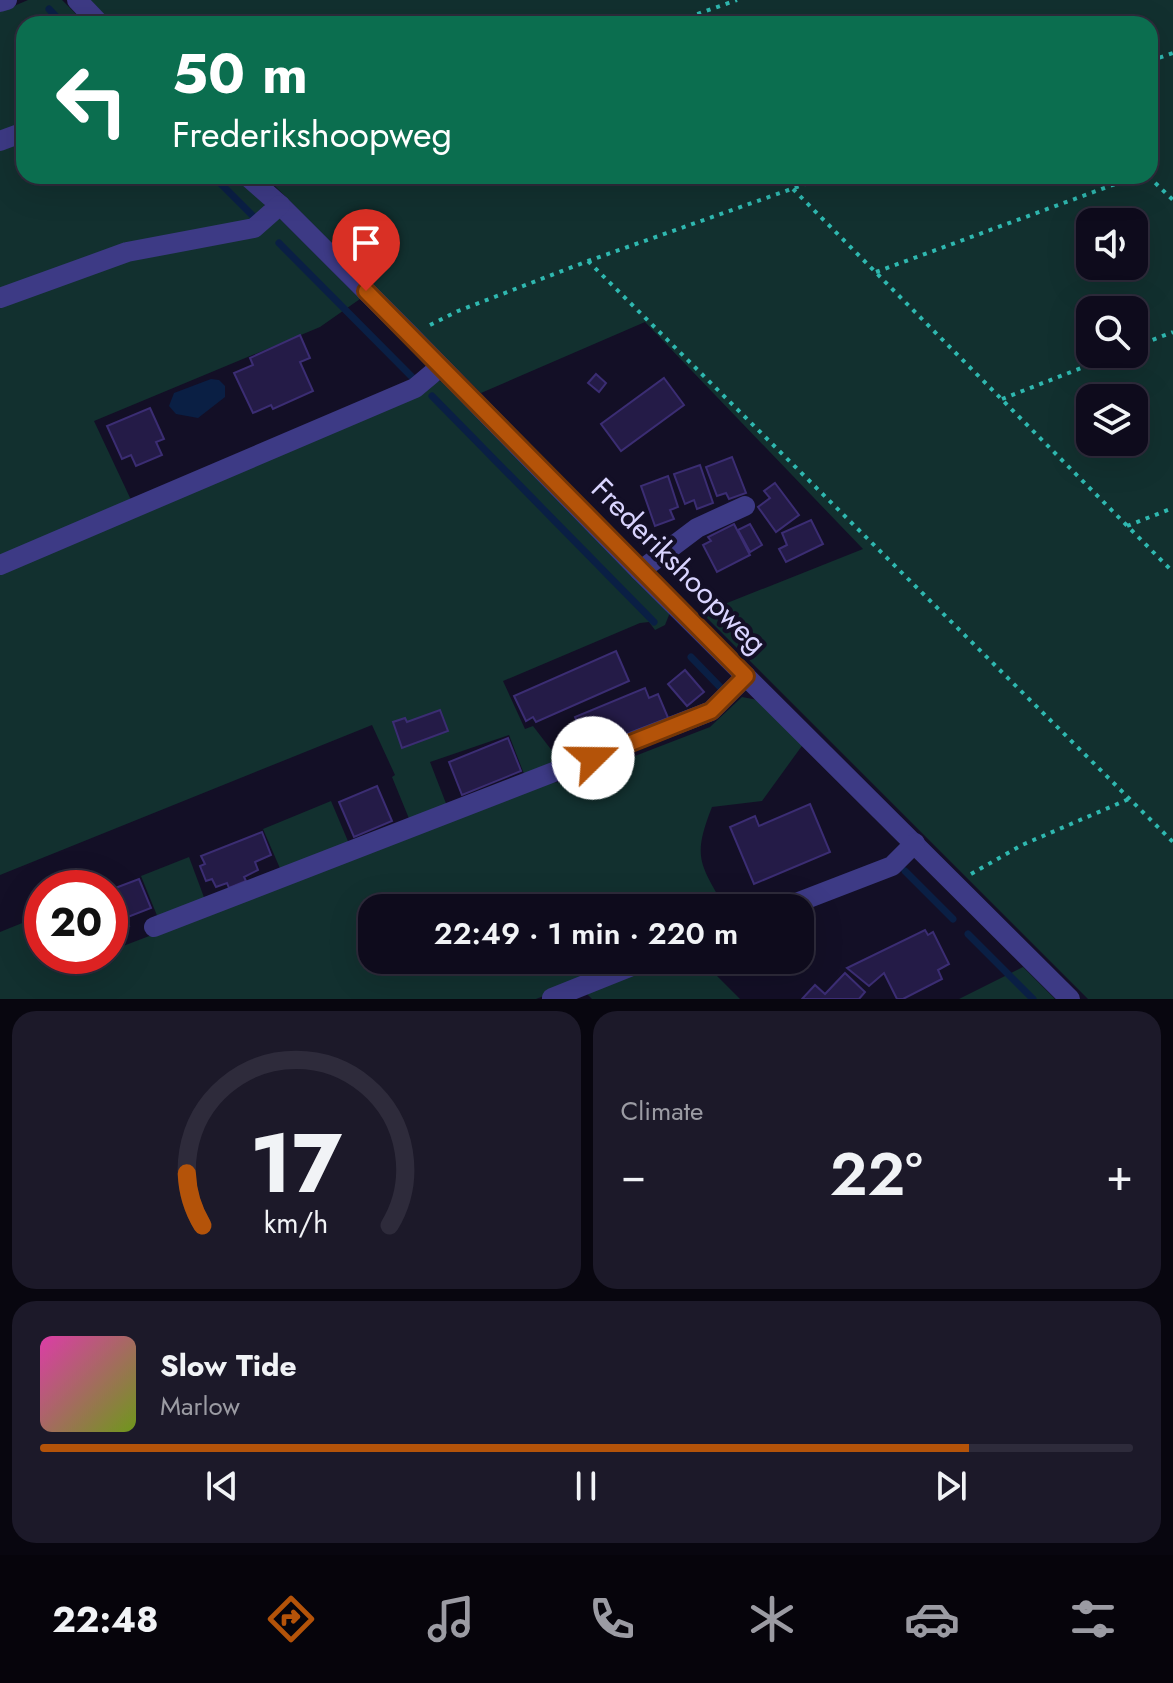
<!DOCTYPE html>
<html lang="en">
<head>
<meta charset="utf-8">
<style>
  body { margin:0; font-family:Jost,sans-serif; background:#1c1929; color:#f1f3f6; height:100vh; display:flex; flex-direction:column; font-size:30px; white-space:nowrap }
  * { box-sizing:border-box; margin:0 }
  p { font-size:26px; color:#9b9ba3 }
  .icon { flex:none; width:44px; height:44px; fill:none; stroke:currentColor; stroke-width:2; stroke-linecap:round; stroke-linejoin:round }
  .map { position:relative; height:999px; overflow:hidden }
  .sheet { display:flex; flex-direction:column; gap:12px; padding:12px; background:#08060f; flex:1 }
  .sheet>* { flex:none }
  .hud { position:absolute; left:16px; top:16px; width:1142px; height:168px; border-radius:24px; box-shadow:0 8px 32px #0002,0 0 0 2px #2e2b3b; background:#0b6e4f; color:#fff; overflow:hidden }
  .tools { position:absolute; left:1076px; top:208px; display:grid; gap:16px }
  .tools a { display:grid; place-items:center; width:72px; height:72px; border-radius:16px; background:#0e0b1c; box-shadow:0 8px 32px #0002,0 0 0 2px #2e2b3b; font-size:40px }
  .speed { position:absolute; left:24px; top:870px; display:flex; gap:16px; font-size:40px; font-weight:700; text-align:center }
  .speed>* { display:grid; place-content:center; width:104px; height:104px; border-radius:50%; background:#0e0b1c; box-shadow:0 8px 32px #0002,0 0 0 2px #2e2b3b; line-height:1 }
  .speed .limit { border:12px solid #d22; background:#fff; color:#111 }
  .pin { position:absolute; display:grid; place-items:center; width:68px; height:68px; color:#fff; margin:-82px -34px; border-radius:50% 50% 50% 0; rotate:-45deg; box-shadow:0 0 8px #0007 }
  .pin .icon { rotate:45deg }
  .me { position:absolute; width:88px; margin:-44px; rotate:68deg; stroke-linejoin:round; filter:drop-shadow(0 0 6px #0008) }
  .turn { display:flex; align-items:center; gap:28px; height:168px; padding:0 24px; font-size:36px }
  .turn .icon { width:104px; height:104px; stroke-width:2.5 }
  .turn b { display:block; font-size:56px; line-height:68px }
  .big { font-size:60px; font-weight:600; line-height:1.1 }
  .sheet .tile { flex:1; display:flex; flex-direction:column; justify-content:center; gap:12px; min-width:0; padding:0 28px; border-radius:24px; background:#1c1929 }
  .sheet .dial { align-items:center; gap:0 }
  .dial svg { height:208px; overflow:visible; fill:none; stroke:#2e2b3b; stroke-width:7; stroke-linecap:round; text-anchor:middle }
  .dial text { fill:#f1f3f6; stroke:none }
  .song { display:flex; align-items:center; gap:24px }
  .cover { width:96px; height:96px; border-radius:12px; background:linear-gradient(135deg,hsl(320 70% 55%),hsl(80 70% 35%)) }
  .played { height:8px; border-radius:4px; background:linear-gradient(90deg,#b45309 85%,#2e2b3b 85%) }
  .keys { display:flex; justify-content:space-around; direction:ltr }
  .heat { display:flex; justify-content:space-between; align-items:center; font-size:44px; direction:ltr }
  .sheet .tiles { flex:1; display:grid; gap:12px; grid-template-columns:1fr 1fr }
  .tile:last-child { grid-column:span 2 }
  .trip { position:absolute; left:358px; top:894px; width:456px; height:80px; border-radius:24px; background:#0e0b1c; box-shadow:0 8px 32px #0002,0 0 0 2px #2e2b3b; font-weight:600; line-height:80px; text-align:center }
  .tab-bar { display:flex; height:128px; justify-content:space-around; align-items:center; background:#06040b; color:#9b9ba3 }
  .tab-bar .icon { width:56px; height:56px }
  .tab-bar .current { color:#b45309 }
  .tab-bar b { font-size:36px; color:#f1f3f6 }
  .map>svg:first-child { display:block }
</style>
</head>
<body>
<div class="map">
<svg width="1173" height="999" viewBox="0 0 1173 999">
  <rect width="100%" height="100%" fill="#130f26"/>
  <g fill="#12302f" fill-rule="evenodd">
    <polygon points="28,0 62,0 86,24 24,24 24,126 0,135 0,12"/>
    <path d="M 90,0 L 1173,0 L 1173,999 L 1088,999 L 702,613 L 863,549 L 645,322 L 481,393 L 265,176 L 1150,176 L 1150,24 L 114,24 ZM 1090,222 L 1134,222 L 1134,266 L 1090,266 ZM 1090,310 L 1134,310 L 1134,354 L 1090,354 ZM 1090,398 L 1134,398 L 1134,442 L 1090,442 Z"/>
    <polygon points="24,135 24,176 238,176 264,203 264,210 259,217 0,292 0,144"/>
    <polygon points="277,216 360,299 320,327 94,421 132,502 0,561 0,302 126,257"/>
    <polygon points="440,381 447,384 671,610 665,625 655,630 649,622 640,623 503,681 525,729 533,726 563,765 526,779 509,735 430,762 447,806 410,821 392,777 395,775 372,725 0,875 0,568 428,383"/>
    <path d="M 742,697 L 758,700 L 804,743 L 762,801 L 712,807 C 692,858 700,863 725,908 L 372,908 L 372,960 L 638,960 L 536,999 L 0,999 L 0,932 L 42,915 L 42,956 L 77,956 L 81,962 L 97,956 L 110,956 L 110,951 L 552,782 L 565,783 L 710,727 Z"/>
    <polygon points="331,801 350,846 282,873 263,829"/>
    <polygon points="189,857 205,900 158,918 141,876"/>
    <polygon points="669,960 701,960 740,999 592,999 585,992"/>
    <polygon points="1023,967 1055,999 959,999"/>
  </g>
  <polygon fill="#0a1f44" points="211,379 219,380 225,386 225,397 198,418 176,414 169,406 174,393"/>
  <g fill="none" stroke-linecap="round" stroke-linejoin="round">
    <g stroke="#0a1f44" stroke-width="7">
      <polyline points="49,9 63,24"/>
      <polyline points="213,176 252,215"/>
      <polyline points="279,243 412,377"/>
      <polyline points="432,396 654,622"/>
      <polyline points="691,657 722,689"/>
      <polyline points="905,871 953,919"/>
      <polyline points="968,934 1033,999"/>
    </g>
  </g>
  <g fill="#241b47" stroke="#3b2d73" stroke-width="2">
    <polygon points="300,335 310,358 300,362 313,391 273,409 271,405 253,413 234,373 253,365 250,358"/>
    <polygon points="596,374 606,383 599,392 588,383"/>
    <polygon points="664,378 684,405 621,451 601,424"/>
    <polygon points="150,408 164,439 156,442 162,455 136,466 131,455 122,459 107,426"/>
    <polygon points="732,457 746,493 729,499 726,493 717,496 706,467"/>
    <polygon points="700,465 713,503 697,509 694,500 685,504 674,474"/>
    <polygon points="668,476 678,507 670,510 674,519 655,526 641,486"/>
    <polygon points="775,483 799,515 776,532 758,507 770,498 764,491"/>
    <polygon points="811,520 823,544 786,562 779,549 787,545 782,533"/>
    <polygon points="734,524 750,555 717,572 703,545 711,541 708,537"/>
    <polygon points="750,524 762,545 750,552 738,530"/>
    <polygon points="616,651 629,681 536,722 533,717 526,721 514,696"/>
    <polygon points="685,670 704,692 687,706 668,684"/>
    <polygon points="645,688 649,698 658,694 669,720 590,753 575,717"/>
    <polygon points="440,710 448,731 402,748 393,722 405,718 407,722"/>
    <polygon points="508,738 521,771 462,795 449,762"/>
    <polygon points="377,786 392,821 354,837 339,802"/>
    <polygon points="810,804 830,852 754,884 730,827 755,816 759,826"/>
    <polygon points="262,832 271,855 255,862 258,870 244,877 246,881 229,888 227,883 216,887 212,879 206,881 200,866 205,864 201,856"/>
    <polygon points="139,879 151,908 125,918 129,926 110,934 110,890"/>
    <polygon points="925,930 928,935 933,932 949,964 938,970 942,979 903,999 897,999 884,973 869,986 847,968"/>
    <polygon points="845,973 865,992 859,999 802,999 815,985 825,994"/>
  </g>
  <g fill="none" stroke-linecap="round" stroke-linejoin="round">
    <g stroke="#2fb8b0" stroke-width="4" stroke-dasharray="4 6" stroke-linecap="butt">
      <polyline points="669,24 737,0"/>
      <polyline points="1150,61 1173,53"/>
      <polyline points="1148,176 1173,200"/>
      <polyline points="793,189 1173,572"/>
      <polyline points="588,261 1173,842"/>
      <polyline points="876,272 1137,176"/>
      <polyline points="430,325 458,311 588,261 828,176"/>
      <polyline points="1134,347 1173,332"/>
      <polyline points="1002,399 1117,354"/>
      <polyline points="1127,526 1173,508"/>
      <polyline points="971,874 1022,845 1129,799"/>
    </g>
    <g stroke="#3d3a85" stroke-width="20">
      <polyline points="77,0 100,24"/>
      <polyline points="0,2 7,0"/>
      <polyline points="0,141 24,132"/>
      <polyline points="247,176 280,205 410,335 640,571 1070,999"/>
      <polyline points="0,298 127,252 254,228 280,205"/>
      <polyline points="0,565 415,388 440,367"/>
      <polyline points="640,571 697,528 745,506"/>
      <polyline points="783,908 892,866 915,843"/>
      <polyline points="154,927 711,711 746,676"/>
      <polyline points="552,998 647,960"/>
    </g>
  </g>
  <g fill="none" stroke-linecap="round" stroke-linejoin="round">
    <g stroke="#753606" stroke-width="20">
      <polyline id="route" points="366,291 746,676 711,711 593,758"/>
    </g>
    <use href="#route" stroke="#b45309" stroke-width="14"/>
  </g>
  <g text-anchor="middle" stroke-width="8" stroke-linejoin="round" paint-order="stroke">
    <g font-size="30" fill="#d9d4ff" stroke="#130f26">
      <text transform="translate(679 566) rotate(45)" y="10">Frederikshoopweg</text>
    </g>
  </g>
</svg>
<div class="tools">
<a><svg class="icon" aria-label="sound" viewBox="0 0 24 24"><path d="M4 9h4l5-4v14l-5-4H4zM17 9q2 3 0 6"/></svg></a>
<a><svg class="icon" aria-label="search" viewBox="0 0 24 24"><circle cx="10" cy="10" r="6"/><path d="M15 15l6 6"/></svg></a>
<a><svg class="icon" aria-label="layers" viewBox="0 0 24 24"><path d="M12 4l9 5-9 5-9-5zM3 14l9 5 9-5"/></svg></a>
</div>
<div class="speed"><div class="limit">20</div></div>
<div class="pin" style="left:366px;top:291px;background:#d93025"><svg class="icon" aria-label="arrive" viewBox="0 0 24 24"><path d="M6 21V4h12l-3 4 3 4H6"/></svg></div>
<svg class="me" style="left:593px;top:758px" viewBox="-20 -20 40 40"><circle r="19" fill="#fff"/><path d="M0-13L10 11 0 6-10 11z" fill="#b45309"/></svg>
<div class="trip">22:49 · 1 min · 220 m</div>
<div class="hud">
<div class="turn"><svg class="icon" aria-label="left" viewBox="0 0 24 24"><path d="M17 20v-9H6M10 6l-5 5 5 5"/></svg><div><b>50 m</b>Frederikshoopweg</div></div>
</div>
</div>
<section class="sheet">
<div class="tiles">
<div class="tile dial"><svg viewBox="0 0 100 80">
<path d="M14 69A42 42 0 1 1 86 69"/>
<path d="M14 69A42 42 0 0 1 8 49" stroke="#b45309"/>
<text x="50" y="56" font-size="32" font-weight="700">17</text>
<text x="50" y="72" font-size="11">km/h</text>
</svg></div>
<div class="tile"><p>Climate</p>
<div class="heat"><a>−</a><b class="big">22°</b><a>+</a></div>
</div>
<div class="tile">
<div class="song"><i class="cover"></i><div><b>Slow Tide</b><p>Marlow</p></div></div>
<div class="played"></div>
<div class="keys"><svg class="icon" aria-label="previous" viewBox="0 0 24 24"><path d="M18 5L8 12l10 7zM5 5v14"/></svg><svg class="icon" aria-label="pause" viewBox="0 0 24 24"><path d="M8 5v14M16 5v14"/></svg><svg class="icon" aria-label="next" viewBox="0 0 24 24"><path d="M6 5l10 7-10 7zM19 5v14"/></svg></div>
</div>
</div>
</section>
<nav class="tab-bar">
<b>22:48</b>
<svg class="icon current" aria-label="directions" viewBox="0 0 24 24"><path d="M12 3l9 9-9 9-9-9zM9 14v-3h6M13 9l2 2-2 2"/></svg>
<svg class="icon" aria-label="music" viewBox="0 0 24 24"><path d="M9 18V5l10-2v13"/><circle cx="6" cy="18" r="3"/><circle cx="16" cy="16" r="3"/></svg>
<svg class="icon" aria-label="phone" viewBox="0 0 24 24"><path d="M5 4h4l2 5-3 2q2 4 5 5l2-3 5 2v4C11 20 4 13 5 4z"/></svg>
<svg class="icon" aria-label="climate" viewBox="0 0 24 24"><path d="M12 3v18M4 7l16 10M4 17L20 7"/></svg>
<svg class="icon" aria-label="car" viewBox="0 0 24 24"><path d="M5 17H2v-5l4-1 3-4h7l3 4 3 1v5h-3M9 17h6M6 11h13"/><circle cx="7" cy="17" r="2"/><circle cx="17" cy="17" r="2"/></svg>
<svg class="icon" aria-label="filters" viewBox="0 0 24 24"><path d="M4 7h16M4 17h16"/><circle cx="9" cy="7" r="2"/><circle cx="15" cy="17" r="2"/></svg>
</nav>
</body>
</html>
